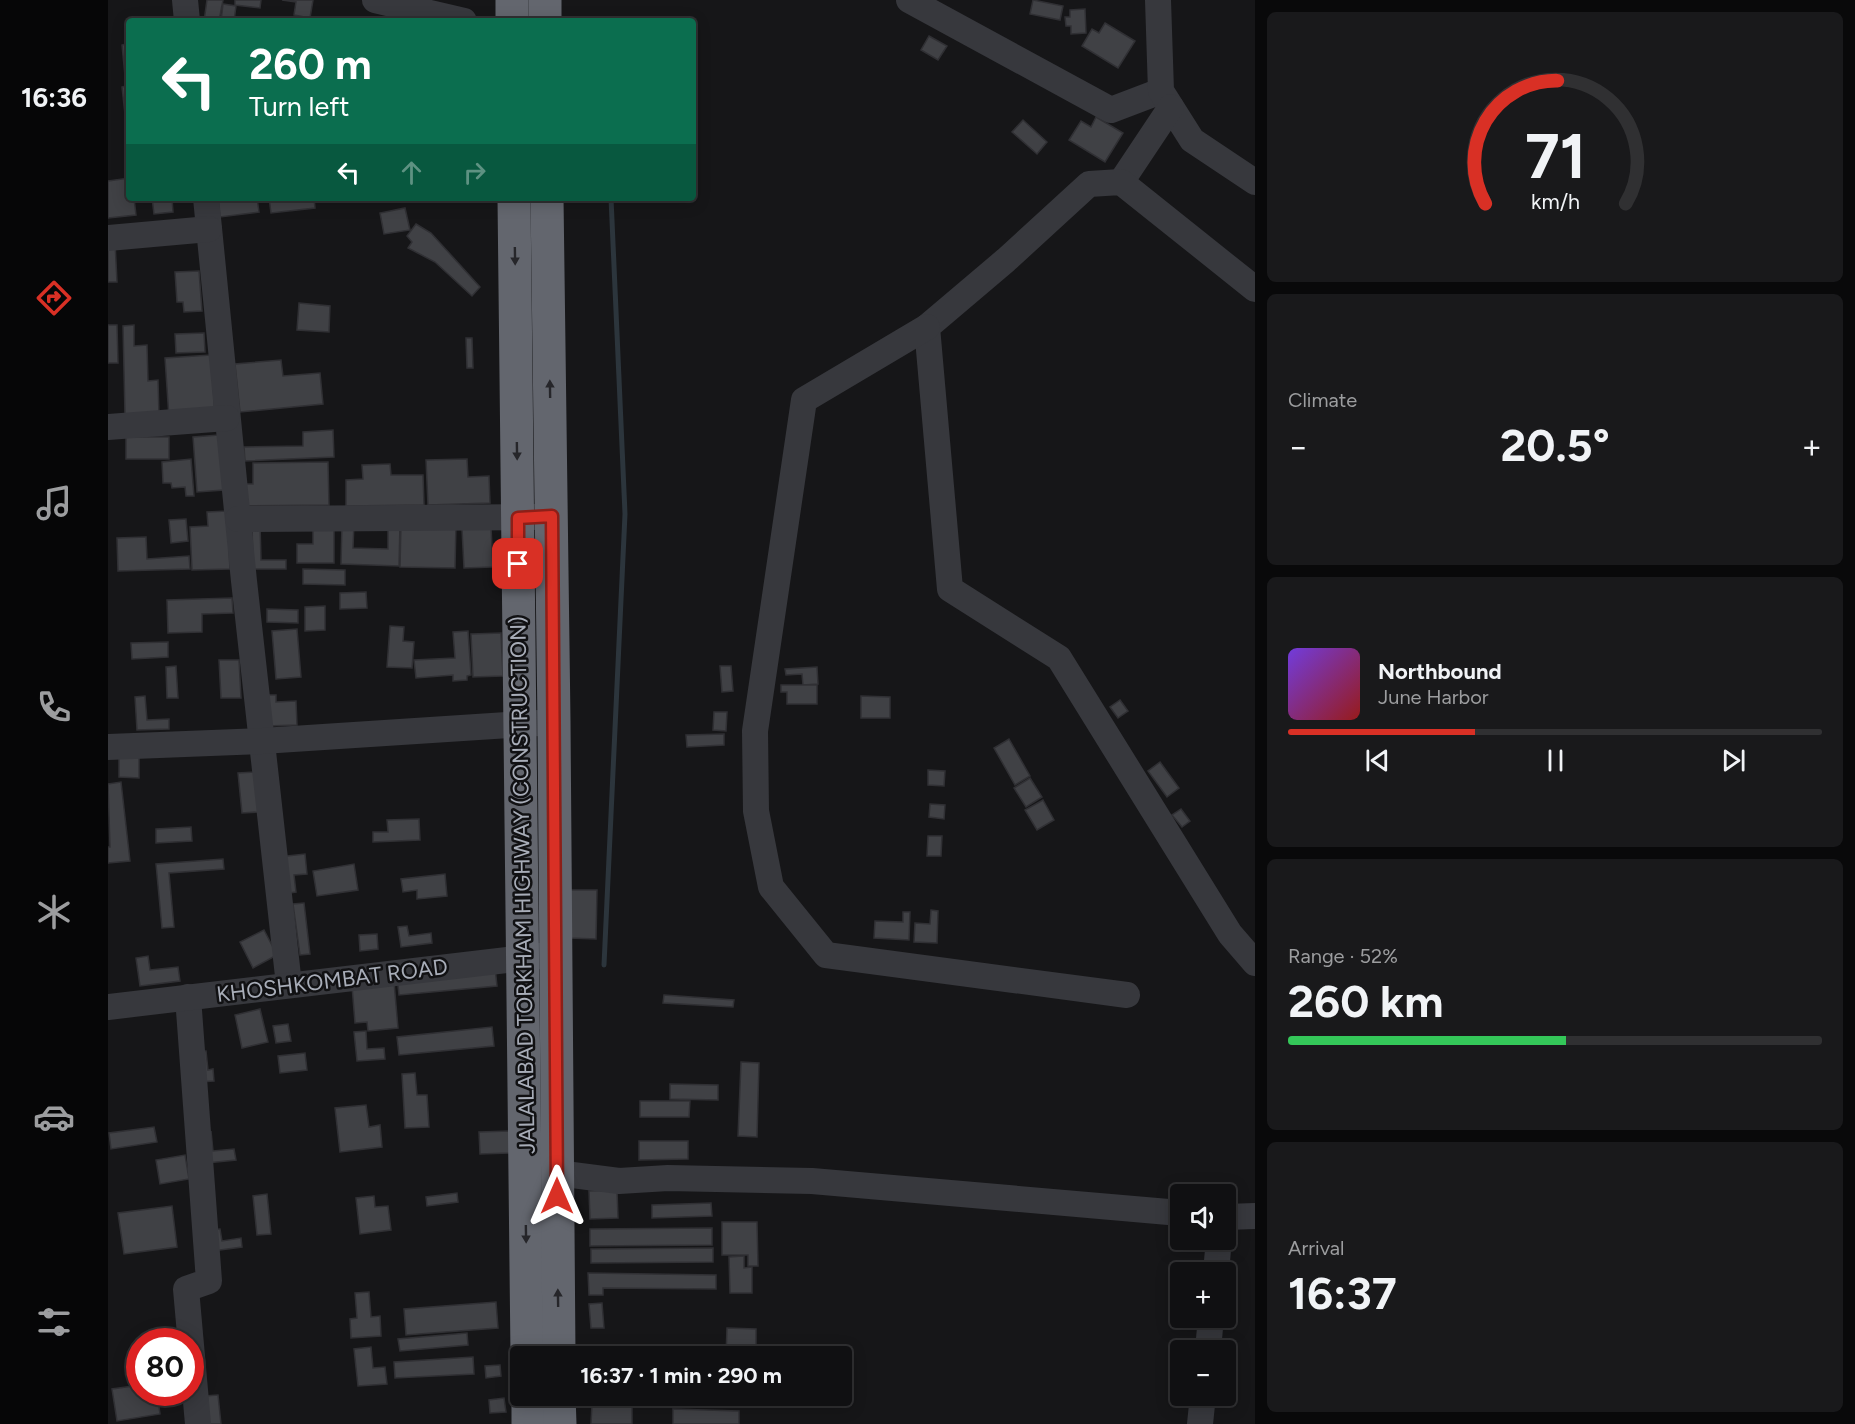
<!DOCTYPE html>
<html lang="en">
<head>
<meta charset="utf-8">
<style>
  body { margin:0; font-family:Figtree,sans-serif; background:#19191b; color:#f1f3f6; height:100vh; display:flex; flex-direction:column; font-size:22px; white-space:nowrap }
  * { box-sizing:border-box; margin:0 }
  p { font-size:20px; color:#9c9d9f }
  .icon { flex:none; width:33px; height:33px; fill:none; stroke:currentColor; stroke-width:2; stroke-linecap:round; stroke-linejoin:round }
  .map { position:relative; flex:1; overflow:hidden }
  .side { display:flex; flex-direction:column; gap:12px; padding:12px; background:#09090a; width:600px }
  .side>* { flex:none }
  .guide { position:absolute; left:18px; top:18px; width:570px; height:183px; border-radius:6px; box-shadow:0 3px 15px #0003,0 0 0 2px #303032; background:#0b6e4f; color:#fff; overflow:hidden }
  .controls { position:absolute; left:1062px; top:1184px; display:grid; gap:12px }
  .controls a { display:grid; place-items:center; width:66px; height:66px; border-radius:6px; background:#101012; box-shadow:0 3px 15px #0003,0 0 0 2px #303032; font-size:30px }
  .speed { position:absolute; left:18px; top:1328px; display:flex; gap:12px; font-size:30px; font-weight:700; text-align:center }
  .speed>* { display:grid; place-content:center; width:78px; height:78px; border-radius:50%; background:#101012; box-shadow:0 3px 15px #0003,0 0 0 2px #303032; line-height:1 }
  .speed .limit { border:9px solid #d22; background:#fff; color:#111 }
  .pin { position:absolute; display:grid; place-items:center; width:51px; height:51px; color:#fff; margin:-26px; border-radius:12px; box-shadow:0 3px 9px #0006 }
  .me { position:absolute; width:66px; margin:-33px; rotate:0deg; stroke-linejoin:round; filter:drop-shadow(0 0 4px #0008) }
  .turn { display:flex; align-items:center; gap:21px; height:126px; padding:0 24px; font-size:27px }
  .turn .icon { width:78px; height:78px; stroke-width:2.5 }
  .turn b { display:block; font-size:42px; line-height:51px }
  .lanes { display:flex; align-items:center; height:57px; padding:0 24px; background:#0003; justify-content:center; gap:30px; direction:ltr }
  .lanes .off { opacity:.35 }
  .big { font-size:45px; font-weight:700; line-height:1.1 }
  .side .tile { flex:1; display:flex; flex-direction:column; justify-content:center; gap:9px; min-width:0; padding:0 21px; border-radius:9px; background:#19191b }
  .side .dial { align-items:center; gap:0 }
  .dial svg { height:156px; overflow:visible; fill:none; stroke:#303032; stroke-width:7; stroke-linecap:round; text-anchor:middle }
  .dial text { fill:#f1f3f6; stroke:none }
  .song { display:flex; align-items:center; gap:18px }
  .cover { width:72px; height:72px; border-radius:9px; background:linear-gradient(135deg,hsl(260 70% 55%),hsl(0 70% 35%)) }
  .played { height:6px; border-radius:3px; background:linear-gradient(90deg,#d93025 35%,#303032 35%) }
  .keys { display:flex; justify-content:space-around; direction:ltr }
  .heat { display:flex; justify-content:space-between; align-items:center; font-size:33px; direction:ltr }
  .charge { height:9px; border-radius:4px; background:linear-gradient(90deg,#34c759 52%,#303032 0) }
  .trip { position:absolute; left:402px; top:1346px; width:342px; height:60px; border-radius:6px; background:#101012; box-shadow:0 3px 15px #0003,0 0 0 2px #303032; font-weight:700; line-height:60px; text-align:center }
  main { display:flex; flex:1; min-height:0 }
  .dock { display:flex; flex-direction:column; width:108px; justify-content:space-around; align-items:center; background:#060607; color:#9c9d9f }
  .dock .icon { width:42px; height:42px }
  .dock .current { color:#d93025 }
  .dock b { font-size:27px; color:#f1f3f6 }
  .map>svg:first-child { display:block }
</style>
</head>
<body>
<main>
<nav class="dock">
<b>16:36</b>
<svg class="icon current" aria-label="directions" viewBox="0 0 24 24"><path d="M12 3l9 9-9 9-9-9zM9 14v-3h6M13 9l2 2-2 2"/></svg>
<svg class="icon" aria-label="music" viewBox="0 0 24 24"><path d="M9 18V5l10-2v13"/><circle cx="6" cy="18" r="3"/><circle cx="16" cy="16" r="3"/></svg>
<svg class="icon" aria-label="phone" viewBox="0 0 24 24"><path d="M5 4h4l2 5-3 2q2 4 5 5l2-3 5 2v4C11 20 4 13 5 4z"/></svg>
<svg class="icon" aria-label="climate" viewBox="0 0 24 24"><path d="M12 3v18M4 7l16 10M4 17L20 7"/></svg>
<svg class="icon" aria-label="car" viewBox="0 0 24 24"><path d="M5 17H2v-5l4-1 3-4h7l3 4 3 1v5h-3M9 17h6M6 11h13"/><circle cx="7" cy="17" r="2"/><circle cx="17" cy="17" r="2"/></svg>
<svg class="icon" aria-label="filters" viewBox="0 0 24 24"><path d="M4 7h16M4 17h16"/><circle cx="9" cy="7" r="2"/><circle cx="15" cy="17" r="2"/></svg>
</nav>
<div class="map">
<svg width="1147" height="1424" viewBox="0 0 1147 1424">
  <rect width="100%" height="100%" fill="#161618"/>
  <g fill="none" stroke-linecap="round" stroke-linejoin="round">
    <polyline stroke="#2c353c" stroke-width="5" points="496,965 517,514 503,198"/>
  </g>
  <g fill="#404145" stroke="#303034" stroke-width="1.5">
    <polygon points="99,0 115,0 111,21 96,21"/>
    <polygon points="127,0 153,0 152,8 127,5"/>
    <polygon points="174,0 205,0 202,18 186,15 188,2"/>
    <polygon points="925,0 955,6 952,20 922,14"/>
    <polygon points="115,4 128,6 126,21 113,21"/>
    <polygon points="977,9 978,33 963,34 963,26 958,26 957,17 962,17 962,10"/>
    <polygon points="997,23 1027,41 1010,68 974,46 984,29 991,33"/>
    <polygon points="17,36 21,36 21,114 17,114 14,87 18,86 14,45 18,44"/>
    <polygon points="821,36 839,46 830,60 813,50"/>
    <polygon points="988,117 1015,133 997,162 961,140 973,121 983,127"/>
    <polygon points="915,120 939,142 929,154 904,132"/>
    <polygon points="21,178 21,198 26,198 28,215 0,218 0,181"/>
    <polygon points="44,198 64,198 65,212 46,214"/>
    <polygon points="110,198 149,198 151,212 112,217"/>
    <polygon points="161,198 206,198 207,208 163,213"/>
    <polygon points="297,208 302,230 276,234 272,213"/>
    <polygon points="308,224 323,233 372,287 364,296 327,262 300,248 304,242 299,236"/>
    <polygon points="7,242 9,282 0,282 0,243"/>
    <polygon points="91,271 94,311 76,312 75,302 69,302 67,272"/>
    <polygon points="191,303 222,306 221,332 189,330"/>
    <polygon points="0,325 9,325 10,363 0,363"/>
    <polygon points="26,325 26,346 39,345 40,381 50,380 51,415 17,416 15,326"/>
    <polygon points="96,333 97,352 68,353 67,334"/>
    <polygon points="358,338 364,338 365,368 359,368"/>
    <polygon points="103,355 107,415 61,418 57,358"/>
    <polygon points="173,360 175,376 212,373 215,404 132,412 127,364"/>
    <polygon points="225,430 226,457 137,461 136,447 195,446 195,432"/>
    <polygon points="111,435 116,490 89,492 85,437"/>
    <rect x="18" y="437" width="43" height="22"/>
    <polygon points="83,459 86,496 78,496 77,487 64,488 63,483 55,483 54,462"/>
    <polygon points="359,459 360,477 381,476 382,503 320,505 318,460"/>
    <polygon points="220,462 221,505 133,506 133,484 145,484 145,463"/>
    <polygon points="282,464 283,475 315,475 316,505 238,506 238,480 255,479 254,465"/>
    <polygon points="119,511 122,569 84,570 82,527 100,526 99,512"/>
    <polygon points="78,519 80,541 63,543 61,520"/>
    <polygon points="205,522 226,523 226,563 189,563 189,544 205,544"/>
    <polygon points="234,522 246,522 245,548 280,549 280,524 292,524 291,566 233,564"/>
    <polygon points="293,522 348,523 347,568 292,567"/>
    <polygon points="144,523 152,523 153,560 178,560 178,569 145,569"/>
    <polygon points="383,527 385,567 356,568 354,529"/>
    <polygon points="38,537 39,559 81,556 82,569 10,571 9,538"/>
    <polygon points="195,569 237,570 237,585 195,584"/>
    <polygon points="258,592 259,608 232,609 232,593"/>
    <polygon points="124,598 125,613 94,614 94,632 60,633 59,600"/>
    <polygon points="217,606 217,630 197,631 197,607"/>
    <polygon points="159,609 190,610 190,623 159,622"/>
    <polygon points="282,626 296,627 295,641 306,642 304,668 279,667"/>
    <polygon points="189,629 193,677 168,679 164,631"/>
    <polygon points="360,631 363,675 359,676 359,680 345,681 345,675 308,678 306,660 347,658 345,632"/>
    <polygon points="393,633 395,676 365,677 363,634"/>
    <polygon points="60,642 60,657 24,659 23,643"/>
    <polygon points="111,660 131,660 133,698 113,698"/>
    <polygon points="68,666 70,698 59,698 58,667"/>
    <polygon points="612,666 623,666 625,691 614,692"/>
    <polygon points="709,667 710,684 695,685 694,674 678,675 677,669"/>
    <polygon points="673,685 709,685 709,704 679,704 679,692 673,692"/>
    <polygon points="157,695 168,695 168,702 188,701 189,725 159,726"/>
    <polygon points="37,696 39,720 61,719 61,729 29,730 27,697"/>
    <polygon points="753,696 782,697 782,718 753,718"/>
    <polygon points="1012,700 1020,711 1010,718 1002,707"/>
    <polygon points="606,712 619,712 618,731 605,730"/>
    <polygon points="616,734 616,745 579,747 578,735"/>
    <polygon points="901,739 922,776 907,785 886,748"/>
    <polygon points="11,755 31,755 31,778 11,777"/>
    <polygon points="1052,762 1071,788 1059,797 1040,771"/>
    <polygon points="820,770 837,771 836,786 820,785"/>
    <polygon points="147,772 150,812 134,813 130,773"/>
    <polygon points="922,778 934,797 918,807 906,788"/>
    <polygon points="13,782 22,861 0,863 0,847 2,847 0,784"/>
    <polygon points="935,800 946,820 929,830 917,810"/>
    <polygon points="822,804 837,805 836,819 821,817"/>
    <polygon points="1073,809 1082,821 1074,827 1064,815"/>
    <polygon points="311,819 312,840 265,842 265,832 280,832 279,820"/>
    <polygon points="83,827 84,841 48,843 48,829"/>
    <polygon points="820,836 834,836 833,856 819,856"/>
    <polygon points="197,854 199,874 186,875 188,892 174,894 170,857"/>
    <polygon points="115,859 116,869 61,873 66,927 54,928 48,864"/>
    <polygon points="246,864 250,890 209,896 205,871"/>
    <polygon points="337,874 339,896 309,899 309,890 295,892 293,879"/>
    <polygon points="462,890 489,890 488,939 461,938"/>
    <polygon points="196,903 202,954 192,955 185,904"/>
    <polygon points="823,910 830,911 829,943 806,942 807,923 822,924"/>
    <polygon points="795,912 802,912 801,940 766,938 767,921 795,922"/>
    <polygon points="299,926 301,936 323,933 324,943 293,947 290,927"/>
    <polygon points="156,930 169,955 145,968 132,942"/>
    <polygon points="269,934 270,949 252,951 251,935"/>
    <polygon points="40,956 42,970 70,967 72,981 32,986 28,958"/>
    <polygon points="387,967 389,986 291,995 289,976"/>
    <polygon points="286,982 290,1028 260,1031 259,1022 247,1023 244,986"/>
    <polygon points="556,995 626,1000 625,1007 555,1003"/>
    <polygon points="152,1009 160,1042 134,1048 127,1015"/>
    <polygon points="180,1024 183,1041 168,1043 165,1026"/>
    <polygon points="384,1027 386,1046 291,1055 289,1037"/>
    <polygon points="258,1031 259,1049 276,1048 277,1059 249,1061 246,1032"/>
    <polygon points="98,1051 100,1070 105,1069 106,1081 91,1082 88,1052"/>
    <polygon points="197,1053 199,1070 172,1073 170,1056"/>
    <polygon points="633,1062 651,1063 649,1137 630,1136"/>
    <polygon points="307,1073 309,1095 319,1095 321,1127 297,1128 294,1074"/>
    <polygon points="562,1084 610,1085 610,1100 562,1099"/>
    <polygon points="532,1101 582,1101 581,1117 532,1117"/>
    <polygon points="258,1105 261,1127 272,1125 274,1147 232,1152 227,1108"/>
    <polygon points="46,1127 49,1142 3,1149 1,1133"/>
    <polygon points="103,1131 105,1151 126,1149 128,1160 99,1163"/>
    <polygon points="402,1131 403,1153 372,1154 371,1132"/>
    <polygon points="531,1141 580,1141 580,1159 531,1160"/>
    <polygon points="77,1155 81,1179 52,1184 48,1160"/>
    <polygon points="509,1190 510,1218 482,1219 481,1191"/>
    <polygon points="349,1193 350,1202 319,1206 318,1197"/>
    <polygon points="159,1194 163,1234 149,1235 145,1196"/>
    <polygon points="266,1196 267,1207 280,1206 283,1230 252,1234 248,1198"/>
    <polygon points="603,1203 604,1216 544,1218 544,1205"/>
    <polygon points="64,1206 69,1247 16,1254 10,1213"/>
    <polygon points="614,1222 649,1222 650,1266 640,1266 640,1255 614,1255"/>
    <polygon points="604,1228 604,1245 482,1246 482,1229"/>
    <polygon points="112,1229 114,1241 133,1238 134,1247 105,1251 102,1230"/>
    <polygon points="605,1248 605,1262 483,1263 483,1249"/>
    <polygon points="636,1256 636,1268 644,1267 644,1293 622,1293 621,1257"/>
    <polygon points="480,1273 608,1275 608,1289 495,1288 495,1295 481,1295"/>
    <polygon points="261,1292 263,1317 272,1316 273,1336 243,1338 242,1319 249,1318 247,1293"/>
    <polygon points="388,1302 390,1328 298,1335 296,1309"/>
    <polygon points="494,1303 496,1328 483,1328 481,1304"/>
    <polygon points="619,1328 648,1329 648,1356 618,1356"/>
    <polygon points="359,1333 360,1345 292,1351 290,1339"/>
    <polygon points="263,1347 265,1368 277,1367 279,1384 250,1386 246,1349"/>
    <polygon points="365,1357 366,1374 287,1378 286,1362"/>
    <polygon points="392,1365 393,1376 378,1378 377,1366"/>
    <polygon points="32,1385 32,1392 49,1392 52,1414 9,1421 4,1389"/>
    <polygon points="110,1395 113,1424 99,1424 96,1396"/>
    <polygon points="396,1398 398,1412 382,1413 381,1400"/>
    <polygon points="484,1404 524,1405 524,1424 483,1424"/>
    <polygon points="565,1409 631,1411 631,1424 565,1424"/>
  </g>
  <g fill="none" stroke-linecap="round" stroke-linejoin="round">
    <g stroke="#37383d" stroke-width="26">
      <polyline points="77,0 79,21"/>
      <polyline points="267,0 356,21"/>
      <polyline points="801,0 1003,110 1053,91"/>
      <polyline points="1050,0 1053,91 1084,140 1147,182"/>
      <polyline points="1013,182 1063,107"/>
      <polyline points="98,198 136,581 181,985"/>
      <polyline points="0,238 101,229"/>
      <polyline points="1147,289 1013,182 981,184 898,260 819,327 842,589 951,658 1122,934 1147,963"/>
      <polyline points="819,327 696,400 647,731 648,811 663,887 718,955 1019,995"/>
      <polyline points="0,427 119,418"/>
      <polyline points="130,519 428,517"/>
      <polyline points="0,747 154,741 431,723"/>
      <polyline points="80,997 101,1281 78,1289 90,1424"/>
      <polyline points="0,1007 432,956"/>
      <polyline points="449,1173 511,1181 560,1178 704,1181 1072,1213"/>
      <polyline points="1118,1217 1147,1216"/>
      <polyline points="1108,1272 1111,1239"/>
      <polyline points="1100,1350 1103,1317"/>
      <polyline points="1092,1424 1095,1395"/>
    </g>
    <g stroke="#63666e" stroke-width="33">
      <polyline points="404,0 404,21"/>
      <polyline points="437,0 437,21"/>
      <polyline points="406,198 419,1356"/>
      <polyline points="439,198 446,721 451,1356"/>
      <polyline points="420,1395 420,1424"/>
      <polyline points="451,1395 452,1424"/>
    </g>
  </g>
  <defs><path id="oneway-solid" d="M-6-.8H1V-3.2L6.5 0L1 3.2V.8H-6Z" transform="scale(1.5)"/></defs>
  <g fill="#26262a">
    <use href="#oneway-solid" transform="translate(407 256) rotate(89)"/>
    <use href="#oneway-solid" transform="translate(442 389) rotate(-91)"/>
    <use href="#oneway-solid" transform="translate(409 451) rotate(89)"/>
    <use href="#oneway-solid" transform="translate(418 1234) rotate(89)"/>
    <use href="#oneway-solid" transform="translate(450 1298) rotate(-91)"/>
  </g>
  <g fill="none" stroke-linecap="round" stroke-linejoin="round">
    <g stroke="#8d1f18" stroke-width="15">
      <polyline id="route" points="410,564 410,518 444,516 449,1196"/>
    </g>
    <use href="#route" stroke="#d93025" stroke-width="10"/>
  </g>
  <g text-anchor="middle" stroke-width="5" stroke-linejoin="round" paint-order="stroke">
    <g font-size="22" fill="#a8adb8" stroke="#111113">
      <text transform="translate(414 885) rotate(-91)" y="8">JALALABAD TORKHAM HIGHWAY (CONSTRUCTION)</text>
      <text transform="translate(224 980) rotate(-7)" y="8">KHOSHKOMBAT ROAD</text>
    </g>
  </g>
</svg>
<div class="controls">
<a><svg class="icon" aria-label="sound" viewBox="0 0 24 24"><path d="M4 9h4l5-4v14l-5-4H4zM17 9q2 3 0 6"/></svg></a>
<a>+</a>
<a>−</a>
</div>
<div class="speed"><div class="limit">80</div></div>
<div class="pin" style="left:410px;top:564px;background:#d93025"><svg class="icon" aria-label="arrive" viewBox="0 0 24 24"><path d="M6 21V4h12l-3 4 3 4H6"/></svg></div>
<svg class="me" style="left:449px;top:1196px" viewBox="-20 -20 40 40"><path d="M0-17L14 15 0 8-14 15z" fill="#d93025" stroke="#fff" stroke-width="4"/></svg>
<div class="trip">16:37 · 1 min · 290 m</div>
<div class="guide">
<div class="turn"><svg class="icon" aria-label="left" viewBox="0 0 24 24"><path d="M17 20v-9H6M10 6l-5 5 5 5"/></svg><div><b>260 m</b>Turn left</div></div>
<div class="lanes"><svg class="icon" aria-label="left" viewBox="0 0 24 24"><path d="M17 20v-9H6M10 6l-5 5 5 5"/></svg><svg class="icon off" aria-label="ahead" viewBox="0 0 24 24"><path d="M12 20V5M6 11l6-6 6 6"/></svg><svg class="icon off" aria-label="right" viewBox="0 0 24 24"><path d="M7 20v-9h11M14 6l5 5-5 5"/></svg></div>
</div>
</div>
<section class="side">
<div class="tile dial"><svg viewBox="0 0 100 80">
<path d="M14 69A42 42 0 1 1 86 69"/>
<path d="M14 69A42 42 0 0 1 51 6" stroke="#d93025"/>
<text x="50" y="56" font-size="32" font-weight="700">71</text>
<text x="50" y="72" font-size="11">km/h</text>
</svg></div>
<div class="tile"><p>Climate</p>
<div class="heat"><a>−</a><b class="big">20.5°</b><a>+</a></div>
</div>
<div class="tile">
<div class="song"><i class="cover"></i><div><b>Northbound</b><p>June Harbor</p></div></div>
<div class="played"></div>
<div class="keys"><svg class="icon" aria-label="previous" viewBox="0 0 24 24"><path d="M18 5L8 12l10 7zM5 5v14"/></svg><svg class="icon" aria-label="pause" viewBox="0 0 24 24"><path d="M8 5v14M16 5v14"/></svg><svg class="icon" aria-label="next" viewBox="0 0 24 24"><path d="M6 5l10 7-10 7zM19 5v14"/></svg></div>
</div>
<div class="tile"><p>Range · 52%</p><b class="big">260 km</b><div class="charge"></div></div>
<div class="tile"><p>Arrival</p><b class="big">16:37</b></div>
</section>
</main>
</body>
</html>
